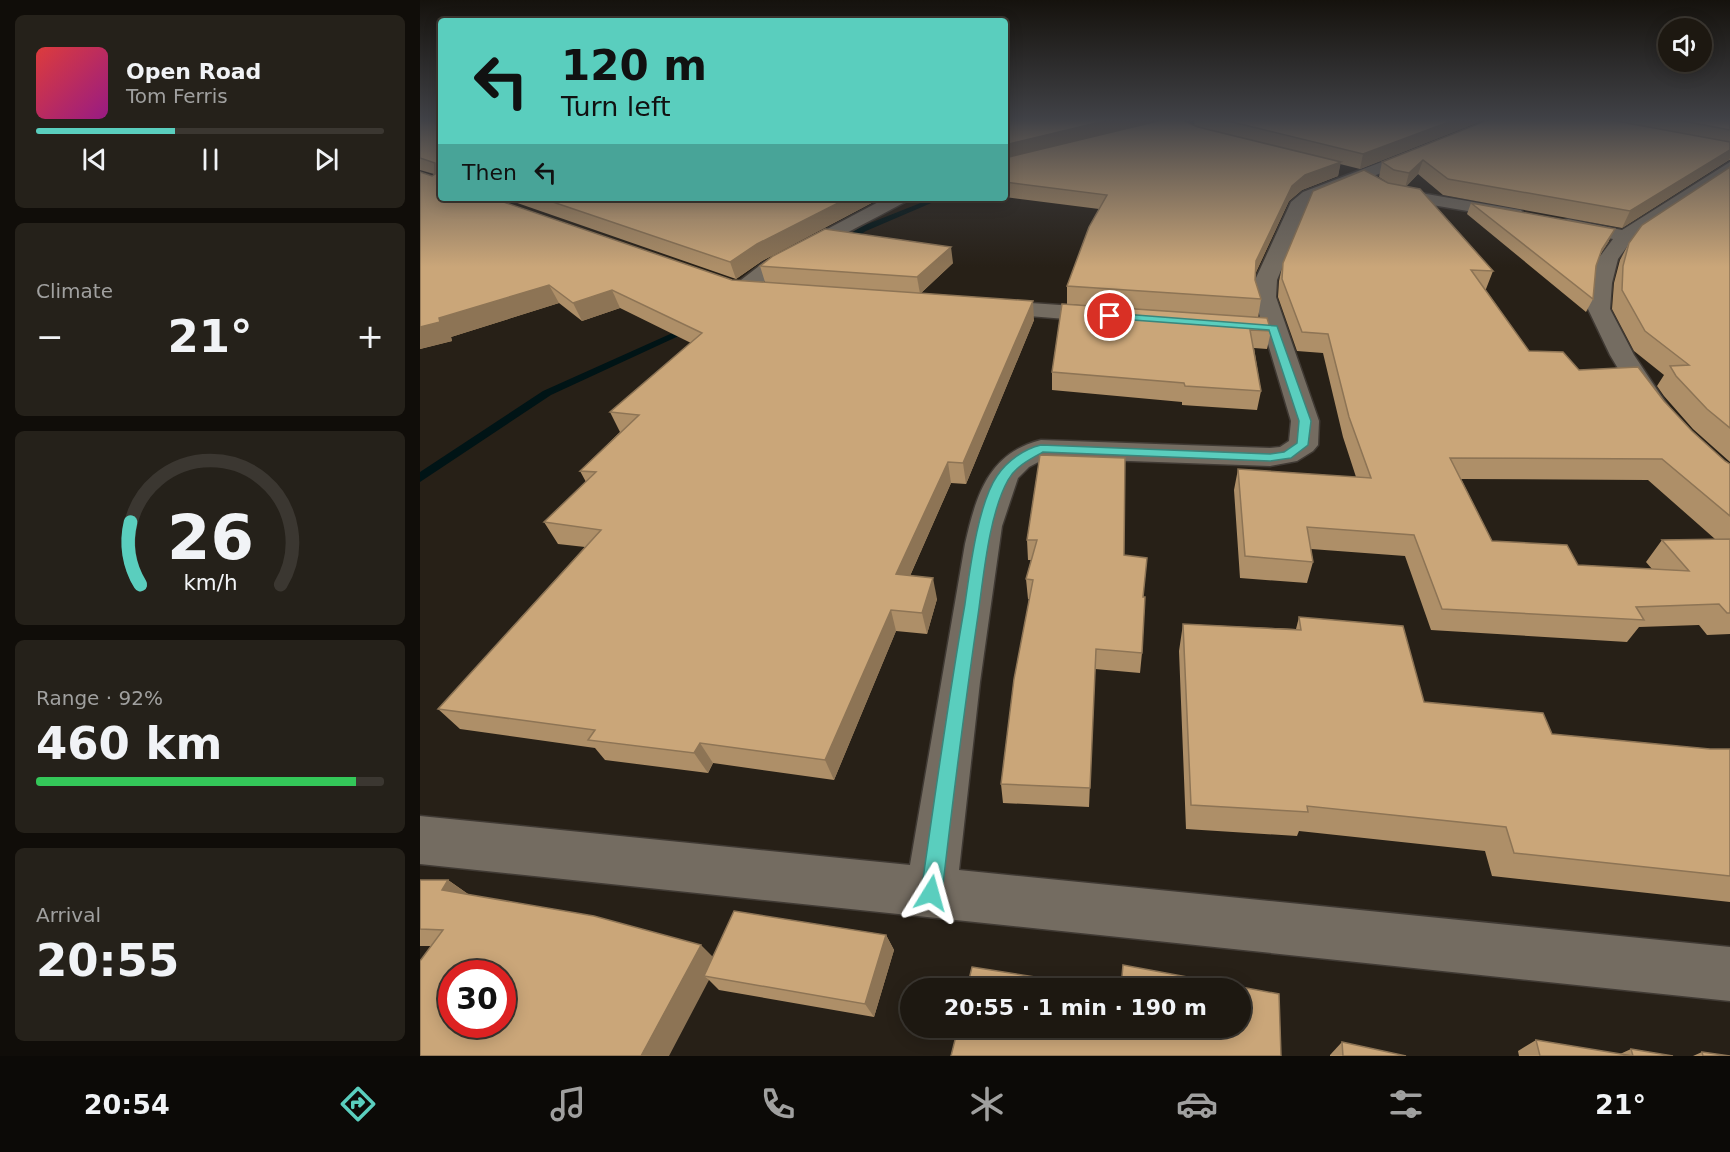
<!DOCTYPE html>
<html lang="en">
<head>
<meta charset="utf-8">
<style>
  body { margin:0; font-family:"DejaVu Sans",sans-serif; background:#25211a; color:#f1f3f6; height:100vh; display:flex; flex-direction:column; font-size:22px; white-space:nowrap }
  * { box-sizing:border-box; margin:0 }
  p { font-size:20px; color:#a0a09f }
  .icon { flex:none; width:33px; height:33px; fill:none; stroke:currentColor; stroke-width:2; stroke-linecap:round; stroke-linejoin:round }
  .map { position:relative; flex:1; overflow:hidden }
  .sheet { display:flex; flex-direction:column; gap:15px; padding:15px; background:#100d09; width:420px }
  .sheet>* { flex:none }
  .top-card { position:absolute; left:18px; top:18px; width:570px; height:183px; border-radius:6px; box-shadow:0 3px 15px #0003,0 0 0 2px #3b3731; background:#5acebe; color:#111; overflow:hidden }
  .controls { position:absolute; left:1238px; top:18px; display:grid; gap:12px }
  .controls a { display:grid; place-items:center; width:54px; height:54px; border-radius:50%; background:#1d1811; box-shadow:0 3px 15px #0003,0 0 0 2px #3b3731; font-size:30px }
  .speed { position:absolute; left:18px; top:960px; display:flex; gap:12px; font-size:30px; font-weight:700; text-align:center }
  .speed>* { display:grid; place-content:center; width:78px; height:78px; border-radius:50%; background:#1d1811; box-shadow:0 3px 15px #0003,0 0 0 2px #3b3731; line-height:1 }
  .speed .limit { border:9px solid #d22; background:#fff; color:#111 }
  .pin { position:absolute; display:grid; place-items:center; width:51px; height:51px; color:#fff; margin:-26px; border:3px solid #fff; border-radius:50%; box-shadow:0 2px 6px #0007 }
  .me { position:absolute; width:66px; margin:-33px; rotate:8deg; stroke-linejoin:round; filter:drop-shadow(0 0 4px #0008) }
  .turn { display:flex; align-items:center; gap:21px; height:126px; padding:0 24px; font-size:27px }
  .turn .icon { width:78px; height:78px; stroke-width:2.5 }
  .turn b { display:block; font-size:42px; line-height:51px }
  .then { display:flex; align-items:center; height:57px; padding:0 24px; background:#0003; gap:12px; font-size:22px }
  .big { font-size:45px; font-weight:700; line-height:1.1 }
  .sheet .card { flex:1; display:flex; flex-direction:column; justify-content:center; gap:9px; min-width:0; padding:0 21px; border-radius:9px; background:#25211a }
  .sheet .dial { align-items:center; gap:0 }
  .dial svg { height:156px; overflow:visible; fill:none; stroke:#3b3731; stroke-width:7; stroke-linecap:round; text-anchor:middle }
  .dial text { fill:#f1f3f6; stroke:none }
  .song { display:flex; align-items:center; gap:18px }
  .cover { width:72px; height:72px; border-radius:9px; background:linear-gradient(135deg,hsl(0 70% 55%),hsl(310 70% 35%)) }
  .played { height:6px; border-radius:3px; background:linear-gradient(90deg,#5acebe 40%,#3b3731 40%) }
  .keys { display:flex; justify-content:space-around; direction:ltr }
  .heat { display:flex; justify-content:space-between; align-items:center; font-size:33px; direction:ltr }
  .charge { height:9px; border-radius:4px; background:linear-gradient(90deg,#34c759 92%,#3b3731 0) }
  .trip { position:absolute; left:480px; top:978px; width:351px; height:60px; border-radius:30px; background:#1d1811; box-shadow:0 3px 15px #0003,0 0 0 2px #3b3731; font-weight:700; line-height:60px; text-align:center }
  .dock { display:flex; height:96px; justify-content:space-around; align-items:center; background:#0c0a07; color:#a0a09f }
  .dock .icon { width:42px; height:42px }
  .dock .active { color:#5acebe }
  .dock b { font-size:27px; color:#f1f3f6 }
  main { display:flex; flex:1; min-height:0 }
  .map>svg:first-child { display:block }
</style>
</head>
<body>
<main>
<section class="sheet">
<div class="card">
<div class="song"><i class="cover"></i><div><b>Open Road</b><p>Tom Ferris</p></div></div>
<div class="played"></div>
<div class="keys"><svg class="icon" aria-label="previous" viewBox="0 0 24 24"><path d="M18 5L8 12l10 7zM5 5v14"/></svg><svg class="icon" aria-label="pause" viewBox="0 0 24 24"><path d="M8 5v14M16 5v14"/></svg><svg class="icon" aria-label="next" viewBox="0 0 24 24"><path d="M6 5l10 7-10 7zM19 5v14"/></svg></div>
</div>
<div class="card"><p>Climate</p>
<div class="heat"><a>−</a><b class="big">21°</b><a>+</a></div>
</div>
<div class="card dial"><svg viewBox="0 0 100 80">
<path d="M14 69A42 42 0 1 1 86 69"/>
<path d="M14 69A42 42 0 0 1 9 37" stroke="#5acebe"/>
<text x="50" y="56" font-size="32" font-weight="700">26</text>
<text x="50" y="72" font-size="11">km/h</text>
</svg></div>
<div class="card"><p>Range · 92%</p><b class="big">460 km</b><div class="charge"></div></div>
<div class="card"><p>Arrival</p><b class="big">20:55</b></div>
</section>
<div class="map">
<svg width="1310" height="1056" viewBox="0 0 1310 1056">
  <rect width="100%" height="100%" fill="#272017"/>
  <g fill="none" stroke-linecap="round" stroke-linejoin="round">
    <g fill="#001416" fill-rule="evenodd">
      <polygon points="513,198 523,198 446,231 423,246 416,244 440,227"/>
      <polygon points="268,326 276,328 131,395 0,482 0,472 123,391"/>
    </g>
    <g stroke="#403a34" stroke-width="3">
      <g id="street">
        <polygon points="756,119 780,119 779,122 721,136 714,132 716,129"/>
        <path d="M 1074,119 L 1093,119 L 895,200 L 888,205 L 857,280 L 856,297 L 899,421 L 898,445 L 893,451 L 877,461 L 850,466 L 626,458 L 609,467 L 598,478 L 582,526 L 560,682 L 539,870 L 1310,947 L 1310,1001 L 0,864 L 0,816 L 490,865 L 545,544 C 556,496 568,453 621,440 L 850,448 L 860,447 L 869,441 L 871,421 L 834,297 L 835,280 L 871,202 L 883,192 Z"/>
        <polygon points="1310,162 1310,174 1212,240 1198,259 1192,283 1190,309 1214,355 1248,406 1244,412 1234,414 1224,412 1190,355 1168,309 1170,283 1178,259 1193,239 1141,229 1139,225 1141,221 1148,219 1202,230"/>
        <polygon points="965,187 1095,209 1101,210 1104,214 1101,218 1095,219 959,196 957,192 959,188"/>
        <path d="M 466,198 L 488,198 L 485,202 C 443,225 399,246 359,271 C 343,280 330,299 311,295 L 308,290 L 343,263 Z"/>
        <polygon points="568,300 684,308 692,310 695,315 692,320 684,322 560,312 557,307 560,302"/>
      </g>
    </g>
    <use href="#street" fill="#746c61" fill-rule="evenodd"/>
  </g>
  <g fill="#ae8f68" fill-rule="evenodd">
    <polygon points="0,119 21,119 21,198 312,280 345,282 340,266 533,263 501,293 614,320 546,484 531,483 490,576 517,599 507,634 476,631 414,780 293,763 288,773 185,760 175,748 40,729 18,709 165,547 138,544 124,522 166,482 160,471 200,432 190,412 271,343 200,308 162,321 139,303 31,337 32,341 0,349 12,176 14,174 0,170"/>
    <polygon points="585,119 737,119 737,122 782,128 774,125 775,119 1067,119 940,169 920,164 918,176 882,190 869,201 835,274 835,280 841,299 838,318 647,304 647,286 679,209 585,197"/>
    <path d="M 1070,119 L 1310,119 L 1310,160 L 1309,160 L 1202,228 L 1023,195 L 998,174 L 986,186 L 1073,271 L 1066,289 L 1065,289 L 1109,351 L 1244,401 L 1272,431 L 1305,461 L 1310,464 L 1310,634 L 1287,635 L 1279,625 L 1219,627 L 1207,642 L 1011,630 L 985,556 L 891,549 L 893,562 L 887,583 L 820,578 L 814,490 L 818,469 L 936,477 L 923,437 L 903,353 L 877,351 L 858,297 L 859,281 L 863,263 L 965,181 L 959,177 L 962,162 ZM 1041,479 L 1228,480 L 1295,539 L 1242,540 L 1226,562 L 1232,569 L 1158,565 L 1072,541 Z"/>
    <polygon points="1310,167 1310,462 1273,429 1244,396 1237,386 1244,375 1214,351 1192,309 1194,283 1200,260 1209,243"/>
    <polygon points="83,198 461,198 342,261 316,279"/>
    <polygon points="1051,203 1189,241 1179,256 1176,266 1173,299 1166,312 1047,214"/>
    <polygon points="642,304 851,331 847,349 834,348 841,391 837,410 762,405 762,402 632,390 632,372"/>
    <polygon points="620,455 704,555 723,597 722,653 720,673 675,669 669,807 583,803 581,784 609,599 608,599 606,579 611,560 608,560 607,540"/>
    <polygon points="879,617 1004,702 1132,734 1290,749 1310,749 1310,902 1072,876 1065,851 879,831 877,836 766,829 759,651 763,624 876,629"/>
    <polygon points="0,880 28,880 48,894 293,957 466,935 474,950 454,1017 299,990 289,980 11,946 0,946"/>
    <polygon points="1116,1040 1200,1054 1211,1049 1253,1056 1099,1056 1098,1051"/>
    <polygon points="922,1042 986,1056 910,1056 910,1055"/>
    <polygon points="1282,1052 1310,1056 1273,1056"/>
  </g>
  <g fill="#8d7455">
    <polygon points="693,119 737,119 737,122 585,159 585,145"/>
    <polygon points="1037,119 1067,119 940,169 943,154"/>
    <polygon points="1310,150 1310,158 1309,160 1202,228 1210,211"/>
    <polygon points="1003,160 998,174 985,188 989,173"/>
    <polygon points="921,162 918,176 882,190 869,201 833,279 836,261 872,186 885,175"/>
    <polygon points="428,198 461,198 342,261 316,279 310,262 337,244"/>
    <polygon points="1195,229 1189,241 1176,261 1182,249"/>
    <polygon points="531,247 533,263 500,294 497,277"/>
    <polygon points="129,285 139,303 31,337 32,341 0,349 0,327 19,318"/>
    <polygon points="192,290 200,308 162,321 153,303"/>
    <polygon points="613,301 614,320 546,484 543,463"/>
    <polygon points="528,462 531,483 481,596 476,574"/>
    <polygon points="513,578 517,599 507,634 502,613"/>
    <polygon points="471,610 476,631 414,780 405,760"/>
    <polygon points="280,743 293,763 288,773 274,753"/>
    <polygon points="28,880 55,899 22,890"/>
    <polygon points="466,935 474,950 454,1017 445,1004"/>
    <polygon points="281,945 298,962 284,976 289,980 249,1056 221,1056"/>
  </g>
  <g fill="#caa679" stroke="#8d7455" stroke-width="1.5" fill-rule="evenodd">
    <polygon points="0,119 21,119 21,198 72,198 312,280 613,301 543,463 528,462 476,574 513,578 502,613 471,610 405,760 280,743 274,753 168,740 175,730 18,709 181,530 124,522 176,472 160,471 219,415 190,412 282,333 192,290 153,303 129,285 19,318 20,322 0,327 0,172 12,176 15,174 15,163 0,158"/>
    <polygon points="585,119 693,119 585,145"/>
    <polygon points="746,119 760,119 778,127 921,162 885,175 872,186 836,261 835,280 841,299 647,286 669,227 687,195 585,182 585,158"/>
    <polygon points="800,119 1037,119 943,154"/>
    <polygon points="1070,119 1185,119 1310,142 1310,150 1210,211 1028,179 1003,160 989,173 974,170 962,162"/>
    <polygon points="1253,119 1310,119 1310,130"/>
    <polygon points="1310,167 1310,428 1287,409 1256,376 1250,366 1269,365 1225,331 1202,290 1203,266 1209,243 1222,225"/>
    <polygon points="944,170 968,183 1000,189 1073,271 1051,270 1109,351 1143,352 1159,370 1218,367 1244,401 1272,431 1305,461 1310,464 1310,516 1242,459 1030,458 1072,541 1147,545 1158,565 1269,571 1242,540 1310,539 1310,613 1307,613 1299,604 1216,607 1224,620 1022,609 994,535 887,527 893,562 825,556 818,469 951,478 929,417 908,334 882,332 862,279 863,263 893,191"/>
    <polygon points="121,198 428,198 337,244 310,262"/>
    <polygon points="1051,203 1195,229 1182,249 1176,266 1173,299"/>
    <polygon points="405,229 531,247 497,277 340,266 353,256"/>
    <polygon points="642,304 847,318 851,331 830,330 841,391 765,386 764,383 632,372"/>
    <polygon points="620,455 705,458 704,555 727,558 723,597 725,597 722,653 676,649 670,788 581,784 594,679 613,580 606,579 617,540 607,540"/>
    <polygon points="879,617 983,626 1004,702 1123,713 1132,734 1290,749 1310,749 1310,876 1094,853 1086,827 887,806 888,812 771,805 763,624 881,630"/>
    <path d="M 0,880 L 28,880 L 22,890 L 174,916 L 281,945 L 221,1056 L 0,1056 L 0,961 L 23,930 L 0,929 ZM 32,974 L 82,974 L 82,1024 L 32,1024 Z"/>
    <polygon points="314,911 466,935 445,1004 284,976"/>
    <polygon points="703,965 859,994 861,1056 531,1056 538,1028 820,1028 820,988 701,988"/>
    <polygon points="552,967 685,988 547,988"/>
    <polygon points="1116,1040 1213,1056 1120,1056"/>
    <polygon points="922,1042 986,1056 923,1056"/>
    <polygon points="1211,1049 1253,1056 1213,1056"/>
    <polygon points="1282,1052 1310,1056 1283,1056"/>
  </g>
  <linearGradient id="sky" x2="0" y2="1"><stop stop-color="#15120d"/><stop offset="0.45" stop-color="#414247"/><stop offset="1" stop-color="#414247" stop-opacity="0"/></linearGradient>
  <rect width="1310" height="267" fill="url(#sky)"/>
  <path fill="#5acebe" stroke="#3a867c" stroke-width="1.5" d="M 690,313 L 857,326 L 891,421 L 888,445 L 871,458 L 850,461 L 623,452 C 610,459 596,466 588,480 C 570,512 564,571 559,608 C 545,703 533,798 522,893 L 519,900 L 511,903 L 504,900 L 501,893 C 515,796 528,700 545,604 C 550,569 558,504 577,476 C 587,461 604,449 621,445 L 850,454 L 864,452 L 877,443 L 879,421 L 849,330 L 686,318 L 686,314 Z"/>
</svg>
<div class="controls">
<a><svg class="icon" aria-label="sound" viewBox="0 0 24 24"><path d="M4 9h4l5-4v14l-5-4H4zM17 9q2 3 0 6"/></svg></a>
</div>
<div class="speed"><div class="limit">30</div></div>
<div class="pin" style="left:690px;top:316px;background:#d93025"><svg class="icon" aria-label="arrive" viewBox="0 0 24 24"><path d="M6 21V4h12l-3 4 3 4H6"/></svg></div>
<svg class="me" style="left:511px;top:893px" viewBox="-20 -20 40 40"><path d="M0-17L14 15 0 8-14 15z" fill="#5acebe" stroke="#fff" stroke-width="4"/></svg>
<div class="trip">20:55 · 1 min · 190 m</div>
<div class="top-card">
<div class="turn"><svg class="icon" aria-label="left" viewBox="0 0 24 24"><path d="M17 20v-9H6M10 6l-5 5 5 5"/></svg><div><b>120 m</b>Turn left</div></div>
<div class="then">Then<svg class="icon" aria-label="left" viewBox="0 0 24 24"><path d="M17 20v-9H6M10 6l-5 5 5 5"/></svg></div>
</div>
</div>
</main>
<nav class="dock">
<b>20:54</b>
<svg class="icon active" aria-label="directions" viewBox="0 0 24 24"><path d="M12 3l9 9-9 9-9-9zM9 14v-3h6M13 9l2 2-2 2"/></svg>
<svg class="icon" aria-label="music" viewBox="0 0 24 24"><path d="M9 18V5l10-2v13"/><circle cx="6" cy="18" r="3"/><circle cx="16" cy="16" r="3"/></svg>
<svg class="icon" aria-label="phone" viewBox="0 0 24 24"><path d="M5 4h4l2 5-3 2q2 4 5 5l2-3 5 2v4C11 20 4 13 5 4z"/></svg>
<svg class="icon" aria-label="climate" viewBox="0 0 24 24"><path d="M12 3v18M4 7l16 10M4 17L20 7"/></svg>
<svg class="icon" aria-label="car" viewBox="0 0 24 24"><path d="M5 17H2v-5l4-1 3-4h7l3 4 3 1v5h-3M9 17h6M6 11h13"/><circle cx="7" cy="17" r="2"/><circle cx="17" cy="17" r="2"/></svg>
<svg class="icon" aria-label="filters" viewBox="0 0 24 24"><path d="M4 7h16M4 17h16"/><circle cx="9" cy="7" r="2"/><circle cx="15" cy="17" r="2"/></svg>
<b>21°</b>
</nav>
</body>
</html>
